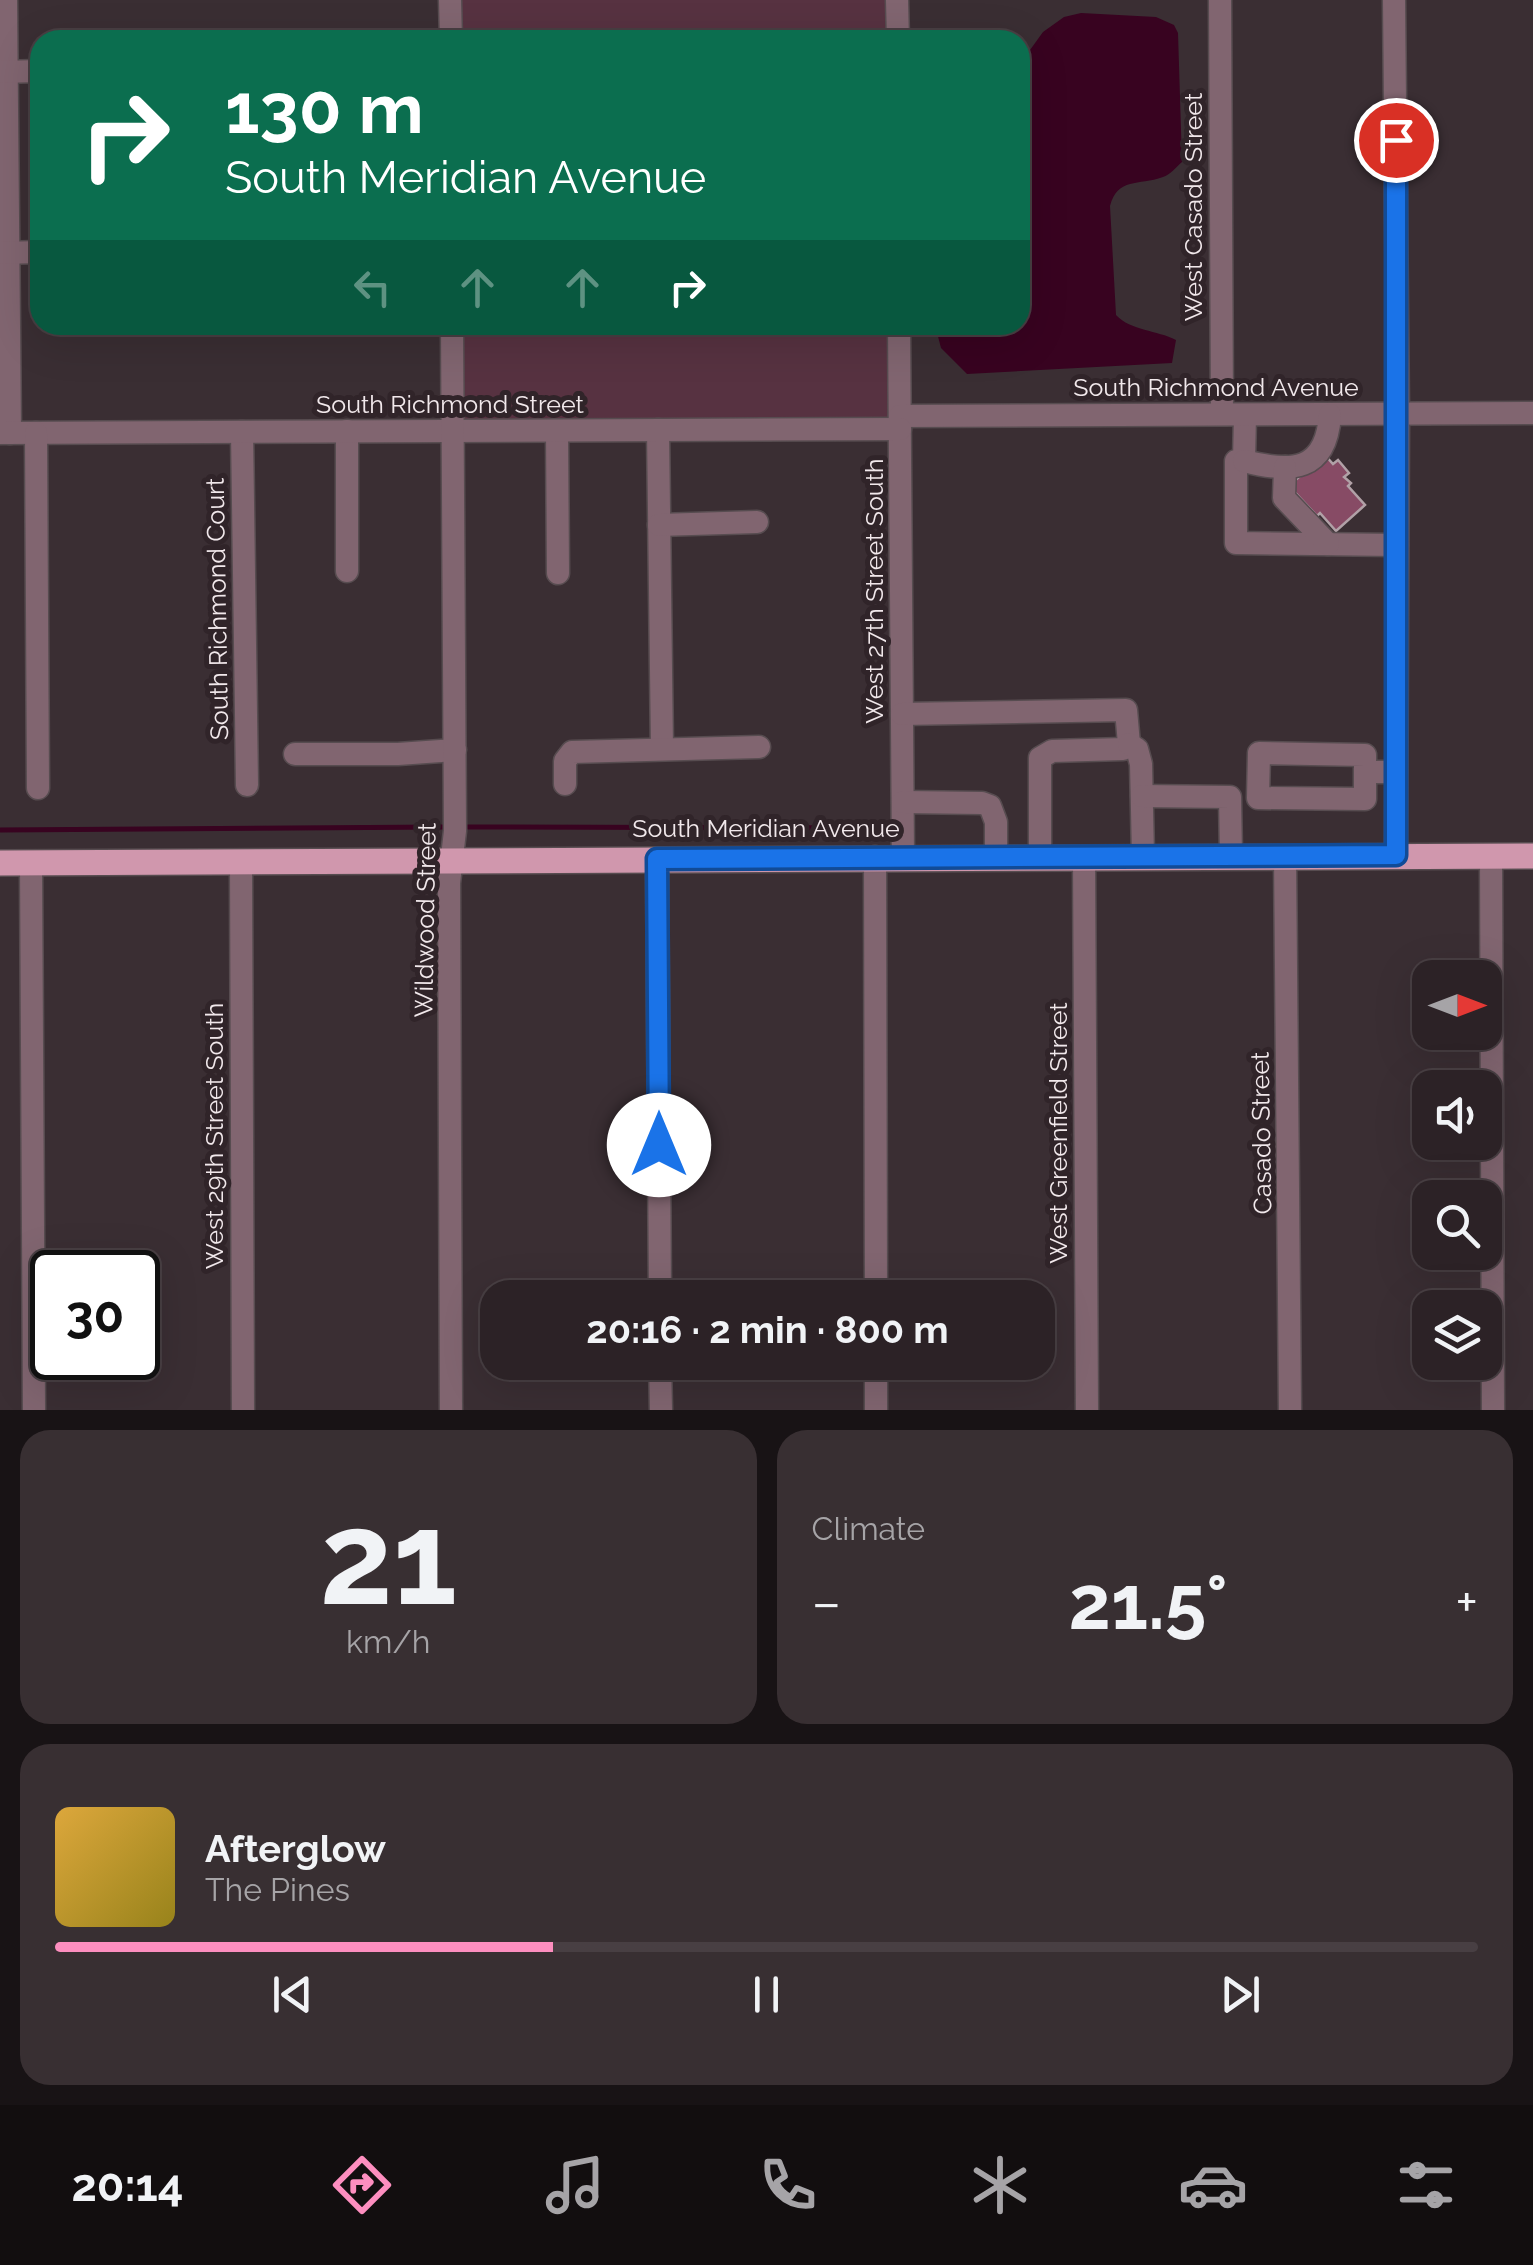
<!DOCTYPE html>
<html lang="en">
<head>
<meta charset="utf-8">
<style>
  body { margin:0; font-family:Raleway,sans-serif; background:#382f32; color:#f1f3f6; height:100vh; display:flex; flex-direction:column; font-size:38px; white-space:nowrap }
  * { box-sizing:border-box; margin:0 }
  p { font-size:32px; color:#a6a4a7 }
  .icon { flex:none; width:55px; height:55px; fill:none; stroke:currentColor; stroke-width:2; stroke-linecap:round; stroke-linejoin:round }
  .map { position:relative; height:1410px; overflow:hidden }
  .drawer { display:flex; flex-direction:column; gap:20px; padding:20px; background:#181315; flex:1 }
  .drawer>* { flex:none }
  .hud { position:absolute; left:30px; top:30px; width:1000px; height:305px; border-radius:30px; box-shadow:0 10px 40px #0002,0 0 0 2px #483f43; background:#0b6e4f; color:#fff; overflow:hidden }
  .needle { width:65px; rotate:90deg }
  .controls { position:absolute; left:1412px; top:960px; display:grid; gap:20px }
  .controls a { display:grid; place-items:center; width:90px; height:90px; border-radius:20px; background:#2c2226; box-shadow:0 10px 40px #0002,0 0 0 2px #483f43; font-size:50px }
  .speed { position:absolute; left:30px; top:1250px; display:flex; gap:20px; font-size:50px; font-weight:700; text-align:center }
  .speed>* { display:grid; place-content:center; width:130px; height:130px; border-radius:50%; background:#2c2226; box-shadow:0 10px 40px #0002,0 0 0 2px #483f43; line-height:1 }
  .speed .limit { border:5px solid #111; border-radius:15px; background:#fff; color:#111 }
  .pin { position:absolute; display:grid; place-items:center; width:85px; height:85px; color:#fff; margin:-42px; border:5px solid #fff; border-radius:50%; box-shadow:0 2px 10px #0007 }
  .me { position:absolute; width:110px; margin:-55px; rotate:0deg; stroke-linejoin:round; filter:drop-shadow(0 0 8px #0008) }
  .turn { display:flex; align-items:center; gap:35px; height:210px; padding:0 30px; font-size:45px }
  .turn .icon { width:130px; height:130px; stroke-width:2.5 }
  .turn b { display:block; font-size:70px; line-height:85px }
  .lanes { display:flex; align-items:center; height:95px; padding:0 30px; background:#0003; justify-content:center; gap:50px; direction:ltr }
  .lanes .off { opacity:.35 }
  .big { font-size:75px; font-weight:700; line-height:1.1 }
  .drawer .card { flex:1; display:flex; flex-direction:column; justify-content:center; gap:15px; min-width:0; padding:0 35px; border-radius:30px; background:#382f32 }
  .drawer .dial { align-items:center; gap:0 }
  .dial b { font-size:130px; line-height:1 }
  .song { display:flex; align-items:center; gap:30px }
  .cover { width:120px; height:120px; border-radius:15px; background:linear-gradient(135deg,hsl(40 70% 55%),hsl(50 70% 35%)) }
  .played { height:10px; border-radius:5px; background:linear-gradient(90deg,#fd8ebf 35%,#483f43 35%) }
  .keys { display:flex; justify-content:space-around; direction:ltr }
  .heat { display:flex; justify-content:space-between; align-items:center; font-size:55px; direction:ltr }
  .drawer .tiles { flex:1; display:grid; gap:20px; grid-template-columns:1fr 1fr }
  .card:last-child { grid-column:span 2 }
  .trip { position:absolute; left:480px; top:1280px; width:575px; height:100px; border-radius:30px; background:#2c2226; box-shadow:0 10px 40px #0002,0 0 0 2px #483f43; font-weight:700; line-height:100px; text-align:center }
  .tab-bar { display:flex; height:160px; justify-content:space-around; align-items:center; background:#120e0f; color:#a6a4a7 }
  .tab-bar .icon { width:70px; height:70px }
  .tab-bar .current { color:#fd8ebf }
  .tab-bar b { font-size:45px; color:#f1f3f6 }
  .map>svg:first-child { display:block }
</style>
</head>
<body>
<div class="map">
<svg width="1533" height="1410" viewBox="0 0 1533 1410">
  <rect width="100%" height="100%" fill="#3a2e33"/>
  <g fill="#573241">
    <polygon points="450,0 897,0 897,40 451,40"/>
    <polygon points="452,325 899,325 900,429 453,431"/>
  </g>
  <path fill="#380320" d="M 1081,13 L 1156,17 L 1174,25 L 1178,33 L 1182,162 C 1176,167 1170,175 1163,177 C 1138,186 1118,177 1110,206 L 1116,315 C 1131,331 1157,330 1176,340 L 1172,363 L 967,374 L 941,348 L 935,325 L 1020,325 L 1020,102 L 1030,50 L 1043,32 L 1064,17 Z"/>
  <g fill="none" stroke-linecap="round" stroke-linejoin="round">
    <g stroke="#380320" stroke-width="5">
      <polyline points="467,827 867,828 877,824"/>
      <polyline points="0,830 443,827"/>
    </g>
  </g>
  <polygon fill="#874b65" stroke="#b1a1a7" stroke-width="2.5" points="1324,454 1333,464 1338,460 1349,473 1344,477 1351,483 1348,486 1365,505 1336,531 1320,513 1317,516 1289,486"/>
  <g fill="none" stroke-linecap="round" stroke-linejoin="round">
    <g stroke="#574c50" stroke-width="25">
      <g id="minor">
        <polyline points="6,0 10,433"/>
        <polyline points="450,0 451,40"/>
        <polyline points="897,0 898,40"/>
        <polyline points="1220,0 1222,414"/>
        <polyline points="1394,0 1398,414 1396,855"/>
        <polyline points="0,72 40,71"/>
        <polyline points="0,253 40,252"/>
        <polyline points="899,325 903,857"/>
        <polyline points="1245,415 1244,461 1236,461 1236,543 1397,545"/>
        <polyline points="900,416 1533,413"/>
        <polyline points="658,430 662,749"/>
        <polyline points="347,431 347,571"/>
        <polyline points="557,431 558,573"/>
        <polyline points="242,432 247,785"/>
        <polyline points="0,433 900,429"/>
        <polyline points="36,433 38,788"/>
        <path d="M 1244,461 C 1292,473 1326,472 1330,415"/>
        <polyline points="1285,467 1284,498 1328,544"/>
        <polyline points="659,525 757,522"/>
        <polyline points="902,714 1126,710 1129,744 1123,749 1052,751 1040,758 1040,857"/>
        <polyline points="1129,744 1137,749 1141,764 1143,856"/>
        <polyline points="295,754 398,754 455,750"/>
        <polyline points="1365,772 1365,799 1258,798 1259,753 1365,755 1365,772 1396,772"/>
        <polyline points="565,784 565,761 572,752 759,747"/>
        <polyline points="1142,796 1230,797 1231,856"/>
        <polyline points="903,802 982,803 990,806 996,822 996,857"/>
        <polyline points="1285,856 1290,1410"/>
        <polyline points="1491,856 1493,1410"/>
        <polyline points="875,857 876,1298"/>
        <polyline points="1084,857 1087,1410"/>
        <polyline points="657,859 660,1298"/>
        <polyline points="241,862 243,1410"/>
        <polyline points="31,863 34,1410"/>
        <polyline points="660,1362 661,1410"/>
        <polyline points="876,1362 876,1410"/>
        <polyline points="451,1410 449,883 455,831 452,325"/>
      </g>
    </g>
    <g stroke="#574c50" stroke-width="28">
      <polyline id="major" points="0,863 1533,856"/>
    </g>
    <use href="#minor" stroke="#816570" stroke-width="22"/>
    <use href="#major" stroke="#d097ad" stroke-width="25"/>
  </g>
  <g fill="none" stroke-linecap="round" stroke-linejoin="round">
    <g stroke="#114b97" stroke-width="25">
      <polyline id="route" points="659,1145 657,859 1396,855 1396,140"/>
    </g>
    <use href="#route" stroke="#1a73e8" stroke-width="18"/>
  </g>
  <g text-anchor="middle" stroke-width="10" stroke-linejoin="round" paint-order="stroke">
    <g font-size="25" fill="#f1e8eb" stroke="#302429">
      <text transform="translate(1193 207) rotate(-90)" y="9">West Casado Street</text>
      <text x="1216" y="396">South Richmond Avenue</text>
      <text x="450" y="413">South Richmond Street</text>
      <text transform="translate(874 591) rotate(-90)" y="9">West 27th Street South</text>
      <text transform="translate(217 609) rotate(-91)" y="9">South Richmond Court</text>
      <text x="766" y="837">South Meridian Avenue</text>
      <text transform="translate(425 920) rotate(-89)" y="9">Wildwood Street</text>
      <text transform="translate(1058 1133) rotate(-90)" y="9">West Greenfield Street</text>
      <text transform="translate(1261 1133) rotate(-91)" y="9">Casado Street</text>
      <text transform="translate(214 1136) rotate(-90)" y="9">West 29th Street South</text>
    </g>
  </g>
</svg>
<div class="controls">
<a><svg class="needle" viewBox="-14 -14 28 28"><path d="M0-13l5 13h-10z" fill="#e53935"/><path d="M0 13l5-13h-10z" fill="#a6a4a7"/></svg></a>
<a><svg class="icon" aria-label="sound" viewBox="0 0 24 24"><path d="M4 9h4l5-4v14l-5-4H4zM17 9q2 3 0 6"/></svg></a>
<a><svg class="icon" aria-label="search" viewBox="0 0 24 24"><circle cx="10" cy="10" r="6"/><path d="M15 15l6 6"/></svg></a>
<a><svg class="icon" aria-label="layers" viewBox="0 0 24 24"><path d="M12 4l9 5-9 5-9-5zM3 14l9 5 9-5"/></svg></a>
</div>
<div class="speed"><div class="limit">30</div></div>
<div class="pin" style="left:1396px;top:140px;background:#d93025"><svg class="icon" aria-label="arrive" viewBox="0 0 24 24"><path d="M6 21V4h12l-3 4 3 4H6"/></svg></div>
<svg class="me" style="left:659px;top:1145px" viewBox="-20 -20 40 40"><circle r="19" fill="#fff"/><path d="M0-13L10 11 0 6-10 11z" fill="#1a73e8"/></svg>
<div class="trip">20:16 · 2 min · 800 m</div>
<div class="hud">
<div class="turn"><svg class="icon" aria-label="right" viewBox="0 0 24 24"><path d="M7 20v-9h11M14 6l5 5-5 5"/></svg><div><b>130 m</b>South Meridian Avenue</div></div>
<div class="lanes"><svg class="icon off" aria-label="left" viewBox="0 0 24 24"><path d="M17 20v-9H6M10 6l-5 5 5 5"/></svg><svg class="icon off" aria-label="ahead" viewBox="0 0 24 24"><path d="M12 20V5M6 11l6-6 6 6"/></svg><svg class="icon off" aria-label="ahead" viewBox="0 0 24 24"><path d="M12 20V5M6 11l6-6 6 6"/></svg><svg class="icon" aria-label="right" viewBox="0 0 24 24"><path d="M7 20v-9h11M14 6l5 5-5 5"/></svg></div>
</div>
</div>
<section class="drawer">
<div class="tiles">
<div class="card dial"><b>21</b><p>km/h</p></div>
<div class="card"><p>Climate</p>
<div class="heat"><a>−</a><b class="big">21.5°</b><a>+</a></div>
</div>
<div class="card">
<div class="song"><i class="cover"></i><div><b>Afterglow</b><p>The Pines</p></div></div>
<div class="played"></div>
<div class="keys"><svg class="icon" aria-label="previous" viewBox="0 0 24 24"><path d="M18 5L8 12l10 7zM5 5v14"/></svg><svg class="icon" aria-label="pause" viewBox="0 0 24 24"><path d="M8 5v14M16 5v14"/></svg><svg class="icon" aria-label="next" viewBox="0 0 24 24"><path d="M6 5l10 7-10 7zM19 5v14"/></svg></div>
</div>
</div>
</section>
<nav class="tab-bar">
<b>20:14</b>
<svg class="icon current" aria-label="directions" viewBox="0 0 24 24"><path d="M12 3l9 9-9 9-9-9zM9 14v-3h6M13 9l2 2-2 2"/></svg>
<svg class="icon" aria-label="music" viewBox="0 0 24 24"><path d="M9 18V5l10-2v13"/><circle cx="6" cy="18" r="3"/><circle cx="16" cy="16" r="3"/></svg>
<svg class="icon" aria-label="phone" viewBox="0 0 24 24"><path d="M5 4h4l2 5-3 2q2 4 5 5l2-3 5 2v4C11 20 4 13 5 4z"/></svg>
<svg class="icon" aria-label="climate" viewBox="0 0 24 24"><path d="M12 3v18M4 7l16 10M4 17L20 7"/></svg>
<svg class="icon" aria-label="car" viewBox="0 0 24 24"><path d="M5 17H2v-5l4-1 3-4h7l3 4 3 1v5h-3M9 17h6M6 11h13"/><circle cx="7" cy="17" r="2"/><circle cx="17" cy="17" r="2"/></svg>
<svg class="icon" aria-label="filters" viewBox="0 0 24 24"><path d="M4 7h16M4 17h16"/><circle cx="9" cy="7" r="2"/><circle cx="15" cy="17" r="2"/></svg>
</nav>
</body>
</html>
